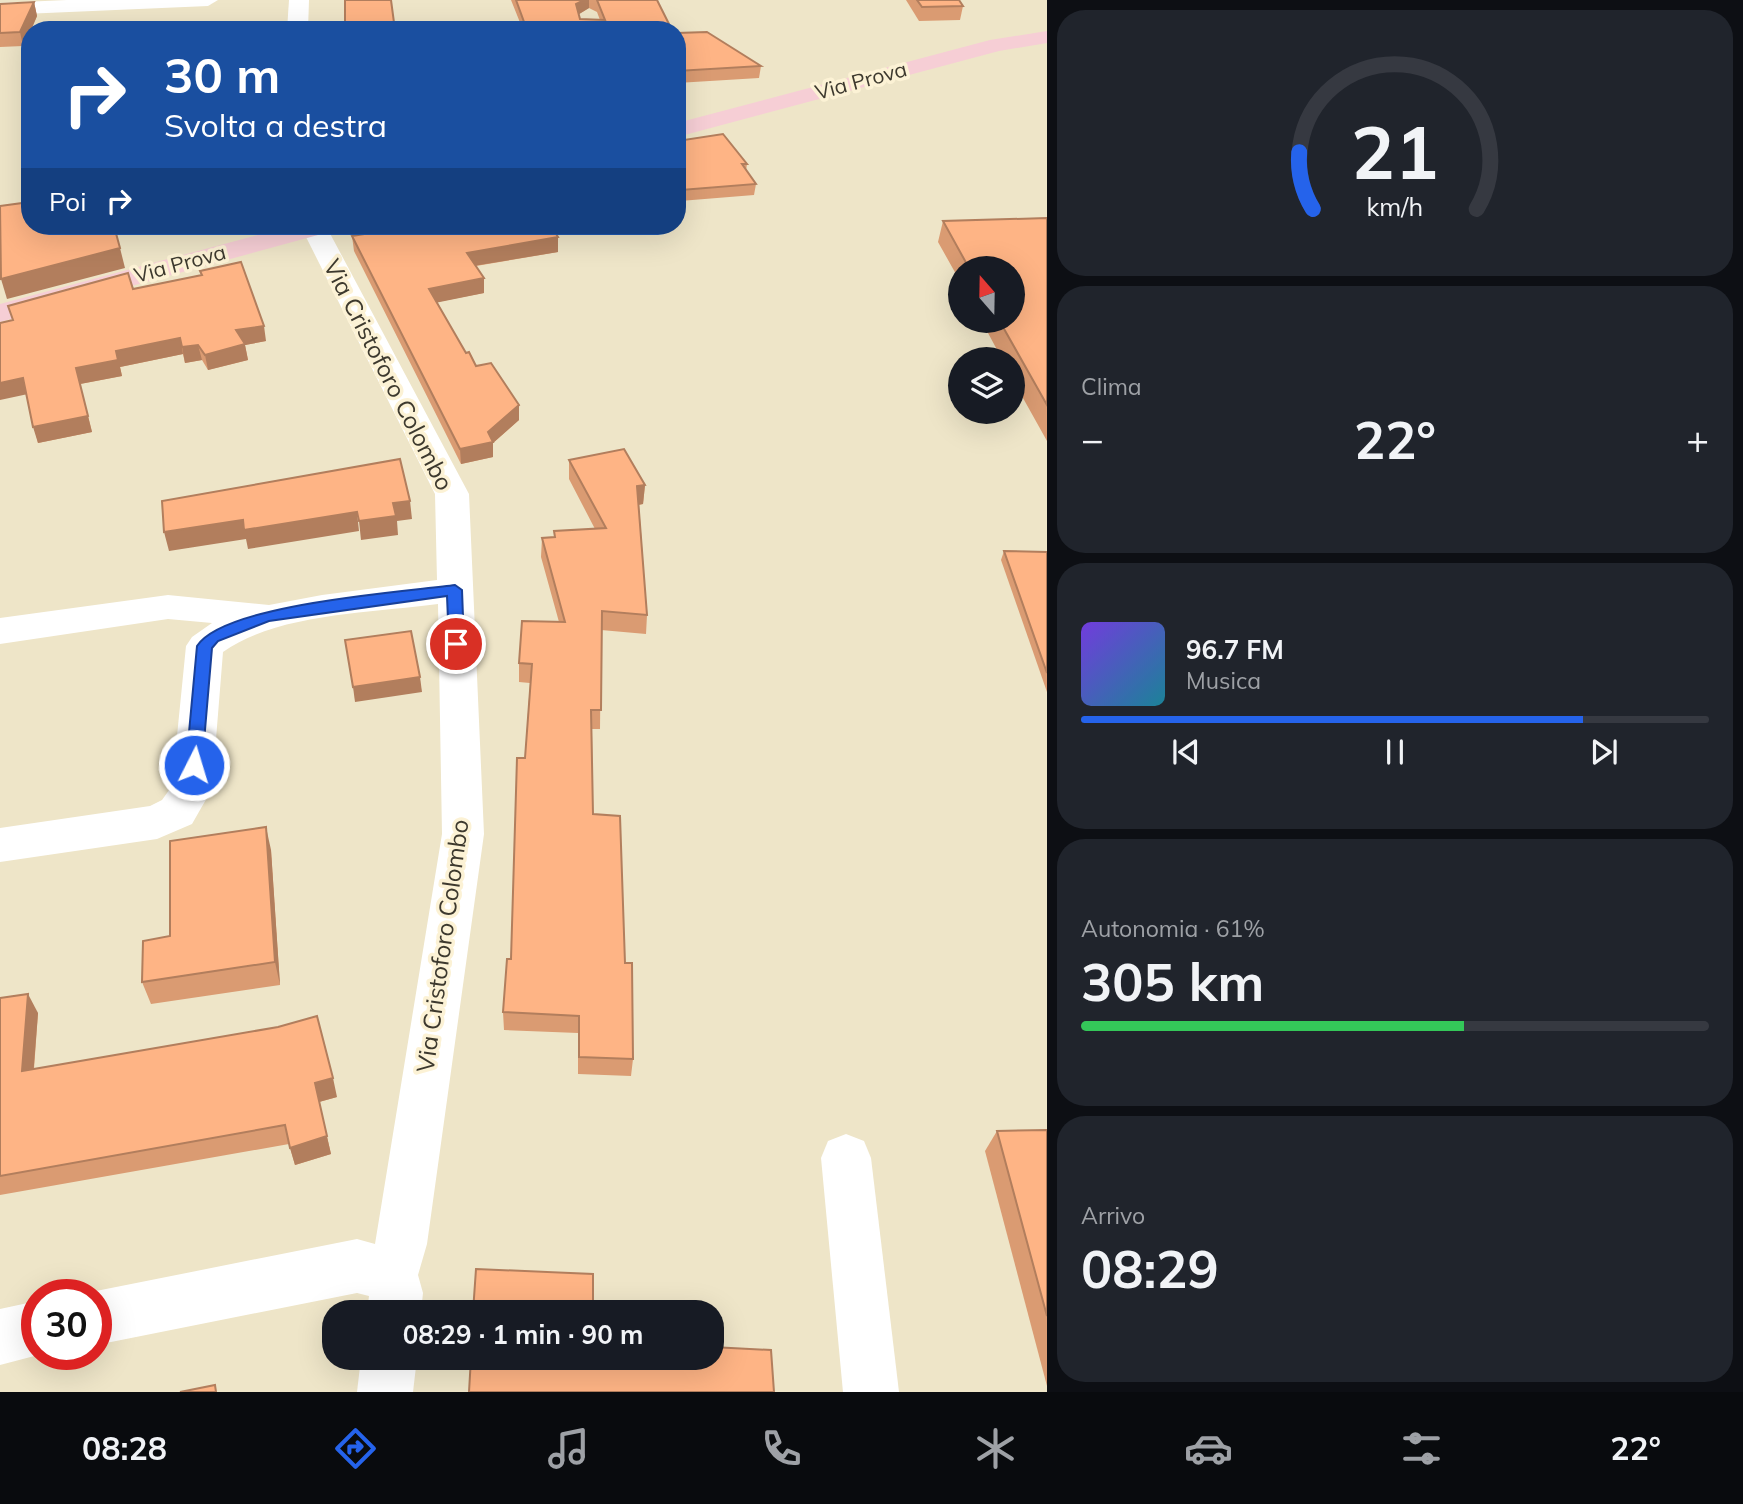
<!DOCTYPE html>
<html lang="it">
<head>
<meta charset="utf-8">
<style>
  body { margin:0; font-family:Mulish,sans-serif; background:#20242c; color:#f1f3f6; height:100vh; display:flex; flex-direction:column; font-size:26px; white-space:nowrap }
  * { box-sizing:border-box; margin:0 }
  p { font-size:23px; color:#9ea1a6 }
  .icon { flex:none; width:38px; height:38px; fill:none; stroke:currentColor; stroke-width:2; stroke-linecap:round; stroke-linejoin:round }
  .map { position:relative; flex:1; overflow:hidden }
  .sheet { display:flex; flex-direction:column; gap:10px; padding:10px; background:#0d0f14; width:696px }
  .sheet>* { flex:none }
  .hud { position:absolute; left:21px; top:21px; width:665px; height:214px; border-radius:28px; box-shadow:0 7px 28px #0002; background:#1a4fa0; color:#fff; overflow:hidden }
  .needle { width:46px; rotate:340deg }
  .tools { position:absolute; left:948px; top:256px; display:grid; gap:14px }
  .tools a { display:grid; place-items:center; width:77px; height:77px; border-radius:50%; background:#171b24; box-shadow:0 7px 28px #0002; font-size:35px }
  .speed { position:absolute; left:21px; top:1279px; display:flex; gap:14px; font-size:35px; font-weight:700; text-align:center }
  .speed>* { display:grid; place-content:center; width:91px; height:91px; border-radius:50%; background:#171b24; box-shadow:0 7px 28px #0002; line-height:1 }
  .speed .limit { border:10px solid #d22; background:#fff; color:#111 }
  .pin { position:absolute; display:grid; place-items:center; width:60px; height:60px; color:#fff; margin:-30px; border:4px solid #fff; border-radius:50%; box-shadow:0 2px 7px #0007 }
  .me { position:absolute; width:77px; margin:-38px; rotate:5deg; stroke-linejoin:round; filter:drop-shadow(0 0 5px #0008) }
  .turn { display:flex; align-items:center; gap:24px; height:147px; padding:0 28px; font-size:32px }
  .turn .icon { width:91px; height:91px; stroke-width:2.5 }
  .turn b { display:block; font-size:49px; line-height:60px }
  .then { display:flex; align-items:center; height:66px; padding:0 28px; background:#0003; gap:14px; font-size:26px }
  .big { font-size:52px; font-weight:700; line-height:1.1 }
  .sheet .tile { flex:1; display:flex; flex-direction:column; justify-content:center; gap:10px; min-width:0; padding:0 24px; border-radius:28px; background:#20242c }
  .sheet .dial { align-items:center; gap:0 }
  .dial svg { height:182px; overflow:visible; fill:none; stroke:#363941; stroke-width:7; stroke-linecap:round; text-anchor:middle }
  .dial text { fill:#f1f3f6; stroke:none }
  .song { display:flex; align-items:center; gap:21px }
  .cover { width:84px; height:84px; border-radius:10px; background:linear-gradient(135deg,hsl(260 70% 55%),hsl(190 70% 35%)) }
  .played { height:7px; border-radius:4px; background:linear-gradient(90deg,#2563eb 80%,#363941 80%) }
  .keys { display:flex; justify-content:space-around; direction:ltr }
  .heat { display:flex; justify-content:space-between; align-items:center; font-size:38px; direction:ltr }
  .charge { height:10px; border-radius:5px; background:linear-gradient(90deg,#34c759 61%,#363941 0) }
  .trip { position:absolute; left:322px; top:1300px; width:402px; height:70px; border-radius:28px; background:#171b24; box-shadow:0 7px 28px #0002; font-weight:700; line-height:70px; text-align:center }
  .menu { display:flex; height:112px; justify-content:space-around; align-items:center; background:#090b0e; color:#9ea1a6 }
  .menu .icon { width:49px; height:49px }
  .menu .active { color:#2563eb }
  .menu b { font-size:32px; color:#f1f3f6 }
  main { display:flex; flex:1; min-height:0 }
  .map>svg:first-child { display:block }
</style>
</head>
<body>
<main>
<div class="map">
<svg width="1047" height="1392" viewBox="0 0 1047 1392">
  <rect width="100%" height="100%" fill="#eee5c8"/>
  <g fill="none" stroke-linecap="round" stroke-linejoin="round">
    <polyline stroke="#9b9480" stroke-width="2.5" stroke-dasharray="2 3.5" stroke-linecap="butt" points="358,227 363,226"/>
    <polyline stroke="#9b9480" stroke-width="3.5" stroke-dasharray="2.5 4.5" stroke-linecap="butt" points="352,229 363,226"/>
    <g fill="#fff" fill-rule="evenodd">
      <polygon points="67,0 218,0 208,6 0,15 0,3"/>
      <polygon points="289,0 309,0 308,30 287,30"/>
      <path d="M 326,226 L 469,494 L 484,834 L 427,1244 L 418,1275 L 423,1293 L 421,1312 L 367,1312 L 369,1296 L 357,1293 L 96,1345 L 96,1295 L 85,1295 L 96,1291 L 357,1239 L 375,1244 L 442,834 L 438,604 C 373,613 277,613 223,652 L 212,789 L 192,824 L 157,839 L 0,862 L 0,828 L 150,806 L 162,800 L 172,786 L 186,646 L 192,637 L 212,623 L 168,619 L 0,644 L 0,618 L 168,595 L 269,605 L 322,595 L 437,580 L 435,494 L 301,227 Z"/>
      <polygon points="846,1134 864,1141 871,1158 899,1392 843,1392 821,1158 828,1141"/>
      <polygon points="37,1301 37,1354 42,1354 0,1365 0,1309"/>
      <polygon points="361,1358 417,1358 413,1392 357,1392"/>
    </g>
    <g fill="#f6ced5" fill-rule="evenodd">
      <polygon points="1047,31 1047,43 999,51 677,137 677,123 990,40"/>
      <polygon points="291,226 333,226 329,232 0,322 0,304"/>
    </g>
  </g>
  <g fill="#da9b72" fill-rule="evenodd">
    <path d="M 511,0 L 657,0 L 672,30 L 523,30 ZM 589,8 L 597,12 L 600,20 L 580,19 L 579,14 Z"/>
    <polygon points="906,0 959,0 963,6 960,20 919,21"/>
    <polygon points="34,2 37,16 31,30 30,30 23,46 0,47 0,4"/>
    <polygon points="677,33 761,66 759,78 677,83"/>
    <polygon points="677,141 747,164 746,171 756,184 754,195 680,201 677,197"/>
    <polygon points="1047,218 1047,441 1013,380 1013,359 1002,359 981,320 1013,320 1013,268 961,268 961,283 938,242 943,221"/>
    <polygon points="352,236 558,252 476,266 484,278 484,293 437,302 466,353 476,366 519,405 519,420 493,443 493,457 461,464 354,251"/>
    <polygon points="200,271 266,341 245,345 248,360 208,370 202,360 185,363 183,354 120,367 122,376 80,384 92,432 38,443 26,394 133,289 201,275"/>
    <polygon points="569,460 645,485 643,504 639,505 647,615 646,634 601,630 600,729 592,729 593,814 625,963 633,1059 631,1076 578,1074 578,1033 504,1030 503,1012 511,959 530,683 519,682 519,663 559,622 541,557 542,538 554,537 554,531 595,529 569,479"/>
    <polygon points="1004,551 1047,552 1047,692 1001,560"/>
    <polygon points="271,850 280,985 151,1004 142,982 170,936"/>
    <polygon points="0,998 38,1013 34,1069 337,1097 319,1102 331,1154 295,1165 289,1144 0,1195"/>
    <polygon points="1047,1130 1047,1386 985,1151 997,1131"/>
  </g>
  <g fill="#b27e5d">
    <polygon points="584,0 589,0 589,8 576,16 576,4"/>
    <polygon points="34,2 37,16 31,30 30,30 30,32 23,46 20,32"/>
    <polygon points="558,237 558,252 467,267 467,253"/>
    <polygon points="120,248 125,268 7,299 1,279"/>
    <polygon points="484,278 484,293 430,304 429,289"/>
    <polygon points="264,326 266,341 245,345 248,360 208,370 205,355 236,330"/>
    <polygon points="180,338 183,354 120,367 122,376 80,384 92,432 38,443 33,427 76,368 116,351"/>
    <polygon points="198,345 202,360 185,363 182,347"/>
    <polygon points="23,378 28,394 0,400 0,383"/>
    <polygon points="519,405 519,420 493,443 493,457 461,464 460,449 488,432"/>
    <polygon points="645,485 643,504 636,505 637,486"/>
    <polygon points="410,501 412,519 397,521 398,535 361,540 359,521 393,503"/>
    <polygon points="357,512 359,531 248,549 246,539 169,551 164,532 243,520"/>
    <polygon points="420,677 422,692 355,702 353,687"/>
    <polygon points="266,827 271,850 280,985 275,962"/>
    <polygon points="28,994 38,1013 32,1090 22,1071"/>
    <polygon points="333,1078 337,1097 319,1102 331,1154 295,1165 290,1148 315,1083"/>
  </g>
  <g fill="#feb485" stroke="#b27e5d" stroke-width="2">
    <polygon points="345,0 391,0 395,30 345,30"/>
    <polygon points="516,0 584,0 576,4 580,19 605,20 597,0 657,0 672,30 527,30"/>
    <polygon points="917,0 959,0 963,6 922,7"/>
    <polygon points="34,2 20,32 0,33 0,4"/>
    <polygon points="707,32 761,66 677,71 677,33"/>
    <polygon points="723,134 747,164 742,164 756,184 681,190 678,186 677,186 677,141"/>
    <polygon points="30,202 30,226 114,226 120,248 1,279 0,206"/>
    <polygon points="1047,218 1047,405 999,320 1013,320 1013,268 969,268 943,221"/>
    <polygon points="414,226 551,226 558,237 467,253 484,278 429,289 466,353 469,352 476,366 491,363 519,405 488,432 493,442 460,449 352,236"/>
    <polygon points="241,262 264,326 236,330 245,344 205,355 198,345 182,347 180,338 116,351 118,360 76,368 88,416 33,427 23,378 0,383 0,323 13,320 8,306 128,273 133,289 202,275 200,271"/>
    <polygon points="624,449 645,485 637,486 647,615 602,611 601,710 591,710 593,814 620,816 625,963 632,963 633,1059 579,1057 579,1016 503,1012 507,959 511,959 517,758 525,758 532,664 519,663 522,621 565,622 542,538 555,537 554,531 606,528 569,460"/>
    <polygon points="400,459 410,501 393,503 396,516 359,521 357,512 244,530 243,520 164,532 162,501"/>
    <polygon points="1004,551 1047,552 1047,673"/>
    <polygon points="411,631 420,677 353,687 345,640"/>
    <polygon points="266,827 275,962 142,982 143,941 170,936 170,841"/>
    <polygon points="28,994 22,1071 278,1027 317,1016 333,1078 315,1083 327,1136 290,1148 285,1125 0,1176 0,998"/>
    <polygon points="1047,1130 1047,1316 997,1131"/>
    <polygon points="476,1269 593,1274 593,1309 649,1312 473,1312"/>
    <polygon points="712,1347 771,1350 774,1392 469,1392 471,1358 712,1358"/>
    <polygon points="215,1385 216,1392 180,1392"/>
  </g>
  <path fill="#2563eb" stroke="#184099" stroke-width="2" d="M 455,585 L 462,590 L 464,644 L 456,649 L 449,644 L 447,596 L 269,621 L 218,641 L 212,648 L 202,765 L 194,771 L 188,769 L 186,765 L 197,646 C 224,604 402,592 455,585 Z"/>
  <g text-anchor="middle" stroke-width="7" stroke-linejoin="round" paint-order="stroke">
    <g font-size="21" fill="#3d392e" stroke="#fcf2d5">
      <text transform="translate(861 81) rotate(-15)" y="7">Via Prova</text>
      <text transform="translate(180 264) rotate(-15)" y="7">Via Prova</text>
    </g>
    <g font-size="24" fill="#3d392e" stroke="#fcf2d5">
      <text transform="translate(388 375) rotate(63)" y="8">Via Cristoforo Colombo</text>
      <text transform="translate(443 946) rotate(-82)" y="8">Via Cristoforo Colombo</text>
    </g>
  </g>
</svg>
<div class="tools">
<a><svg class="needle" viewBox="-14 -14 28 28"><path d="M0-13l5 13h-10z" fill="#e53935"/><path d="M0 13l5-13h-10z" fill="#9ea1a6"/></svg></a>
<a><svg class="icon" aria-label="layers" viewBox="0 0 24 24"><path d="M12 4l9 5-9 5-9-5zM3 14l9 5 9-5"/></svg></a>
</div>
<div class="speed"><div class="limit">30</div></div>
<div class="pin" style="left:456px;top:644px;background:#d93025"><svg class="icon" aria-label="arrive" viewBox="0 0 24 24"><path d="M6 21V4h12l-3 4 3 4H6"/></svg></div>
<svg class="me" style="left:194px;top:765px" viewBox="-20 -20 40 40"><circle r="17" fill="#2563eb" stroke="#fff" stroke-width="3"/><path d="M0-11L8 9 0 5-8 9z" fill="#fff"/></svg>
<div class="trip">08:29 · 1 min · 90 m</div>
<div class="hud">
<div class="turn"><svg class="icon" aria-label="right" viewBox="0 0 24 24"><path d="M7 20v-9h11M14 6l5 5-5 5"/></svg><div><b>30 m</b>Svolta a destra</div></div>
<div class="then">Poi<svg class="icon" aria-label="right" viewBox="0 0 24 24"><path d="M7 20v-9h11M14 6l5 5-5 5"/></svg></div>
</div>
</div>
<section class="sheet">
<div class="tile dial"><svg viewBox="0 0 100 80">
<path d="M14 69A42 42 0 1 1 86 69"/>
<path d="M14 69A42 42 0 0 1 8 44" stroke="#2563eb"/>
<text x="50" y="56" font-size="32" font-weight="700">21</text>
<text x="50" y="72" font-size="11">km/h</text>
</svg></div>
<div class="tile"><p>Clima</p>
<div class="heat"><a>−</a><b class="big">22°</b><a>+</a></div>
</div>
<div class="tile">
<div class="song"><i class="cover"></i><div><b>96.7 FM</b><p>Musica</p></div></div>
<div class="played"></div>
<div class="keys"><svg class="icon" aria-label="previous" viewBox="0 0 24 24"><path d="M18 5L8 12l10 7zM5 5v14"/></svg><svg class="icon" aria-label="pause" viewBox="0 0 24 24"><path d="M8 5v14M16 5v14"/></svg><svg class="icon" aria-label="next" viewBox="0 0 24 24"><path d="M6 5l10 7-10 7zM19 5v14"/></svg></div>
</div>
<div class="tile"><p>Autonomia · 61%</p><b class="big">305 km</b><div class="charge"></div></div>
<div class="tile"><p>Arrivo</p><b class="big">08:29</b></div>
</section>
</main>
<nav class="menu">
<b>08:28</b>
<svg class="icon active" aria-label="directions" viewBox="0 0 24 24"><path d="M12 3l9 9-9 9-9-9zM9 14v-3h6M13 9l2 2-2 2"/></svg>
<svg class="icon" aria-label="music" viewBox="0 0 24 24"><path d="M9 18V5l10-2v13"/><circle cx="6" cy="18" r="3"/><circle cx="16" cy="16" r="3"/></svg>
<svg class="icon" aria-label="phone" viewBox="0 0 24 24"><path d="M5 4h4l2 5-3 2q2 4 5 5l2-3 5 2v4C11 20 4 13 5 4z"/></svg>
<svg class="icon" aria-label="climate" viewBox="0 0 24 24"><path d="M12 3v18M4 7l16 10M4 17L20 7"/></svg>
<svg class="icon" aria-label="car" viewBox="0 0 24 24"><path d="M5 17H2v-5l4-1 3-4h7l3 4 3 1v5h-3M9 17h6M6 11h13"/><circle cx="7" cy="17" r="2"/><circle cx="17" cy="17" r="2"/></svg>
<svg class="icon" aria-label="filters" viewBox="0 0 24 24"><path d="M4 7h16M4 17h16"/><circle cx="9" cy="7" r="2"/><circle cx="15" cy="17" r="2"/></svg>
<b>22°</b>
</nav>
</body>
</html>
